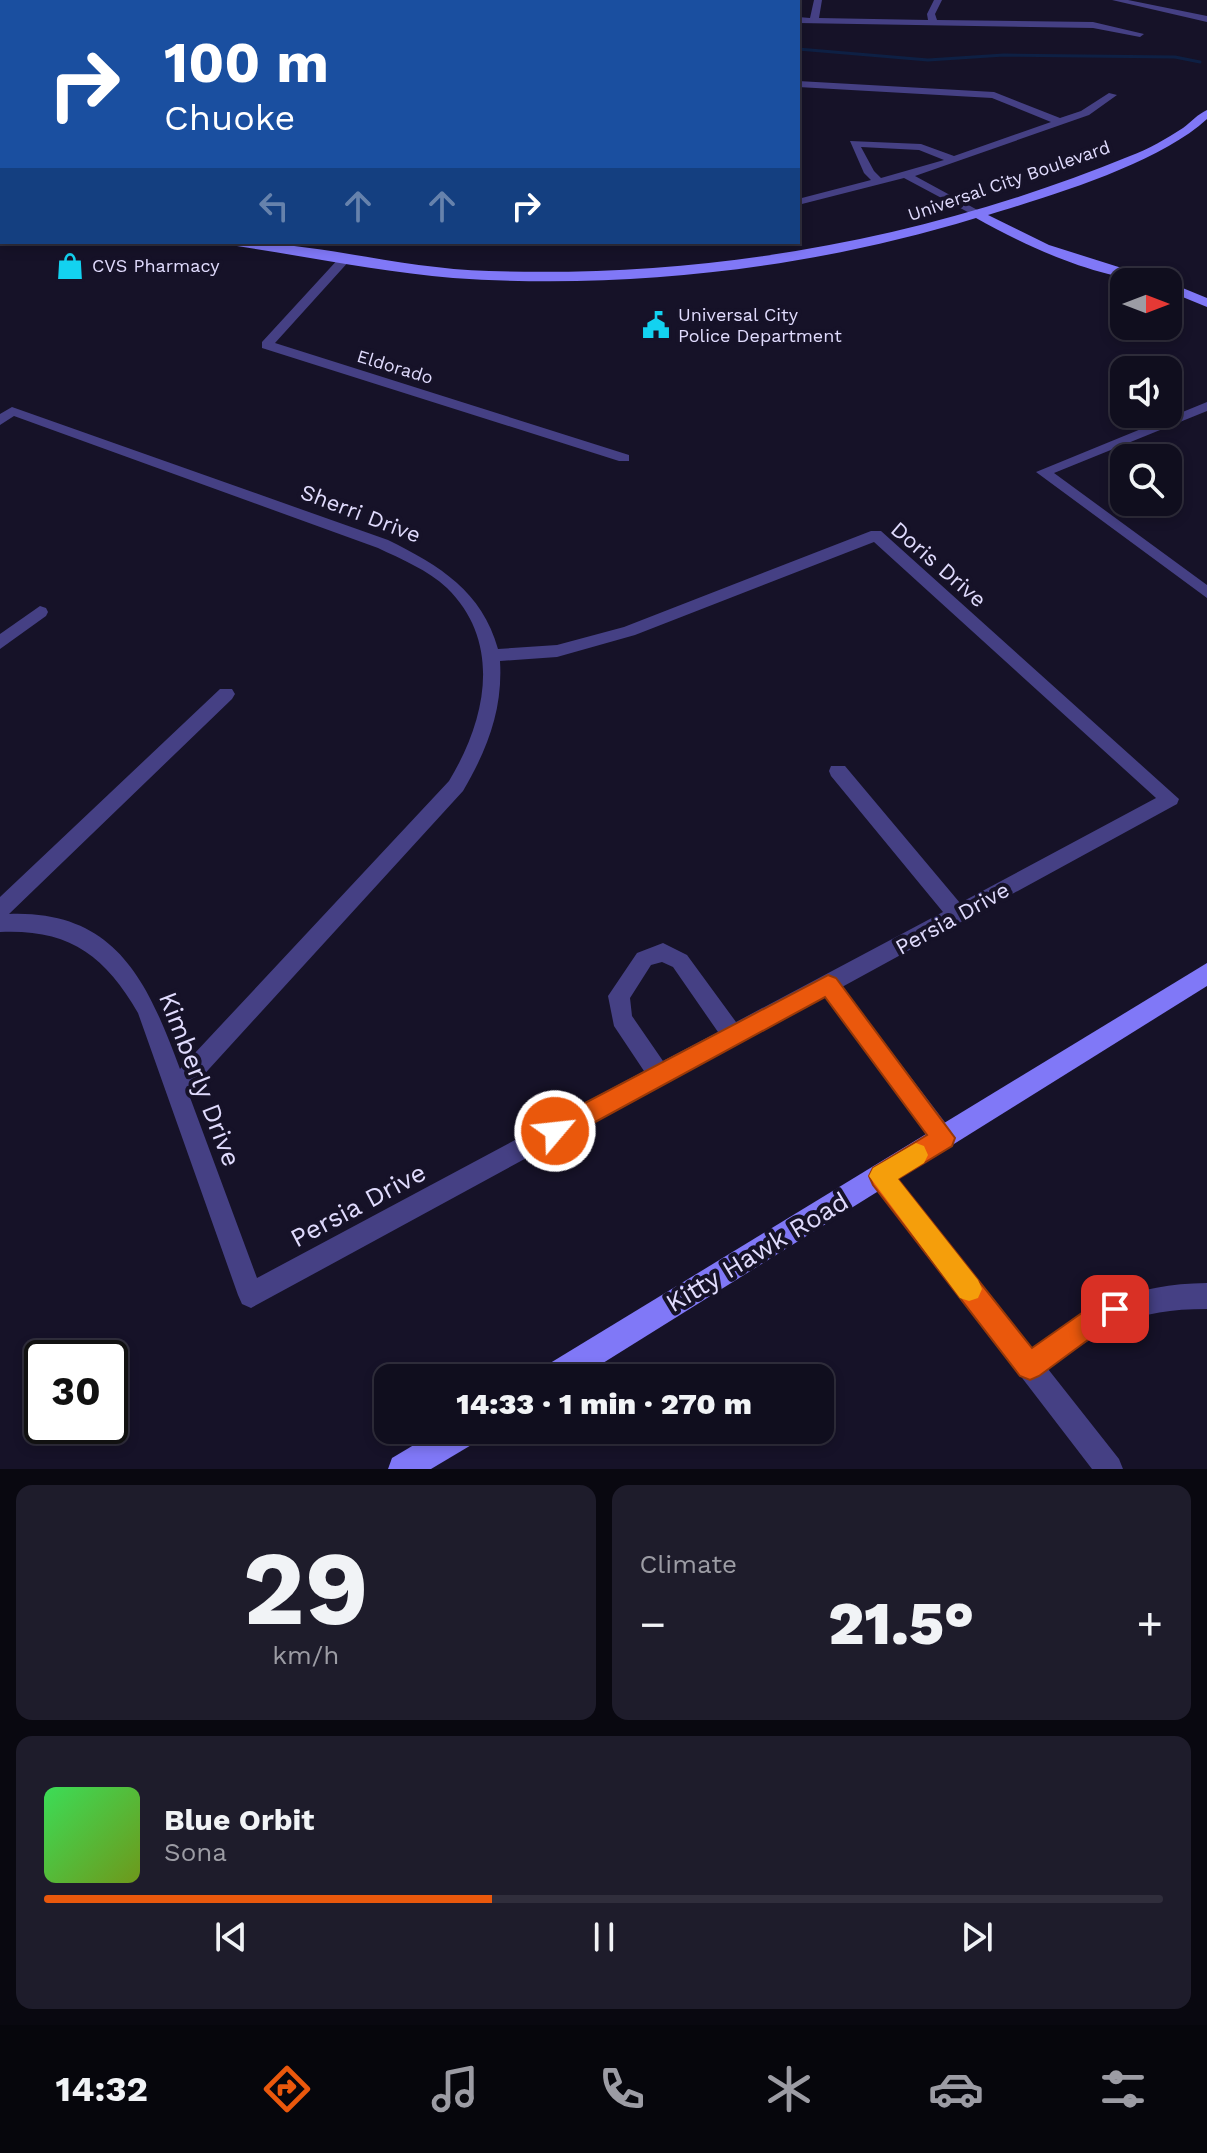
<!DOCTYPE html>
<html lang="en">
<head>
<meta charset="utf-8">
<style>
  body { margin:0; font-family:"Work Sans",sans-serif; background:#1e1c2b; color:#f1f3f6; height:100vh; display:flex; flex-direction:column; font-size:30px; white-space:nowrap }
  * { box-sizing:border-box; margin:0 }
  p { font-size:26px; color:#9c9ca4 }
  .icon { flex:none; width:44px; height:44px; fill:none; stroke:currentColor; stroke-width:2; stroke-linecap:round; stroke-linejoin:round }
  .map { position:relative; height:1469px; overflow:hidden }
  .sheet { display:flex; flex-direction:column; gap:16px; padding:16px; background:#090810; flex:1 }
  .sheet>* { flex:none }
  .hud { position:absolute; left:0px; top:0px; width:800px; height:244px; box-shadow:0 4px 12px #0003,0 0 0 2px #302e3c; background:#1a4fa0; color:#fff; overflow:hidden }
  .needle { width:52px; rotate:90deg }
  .fabs { position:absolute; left:1110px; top:268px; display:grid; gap:16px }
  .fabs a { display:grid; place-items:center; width:72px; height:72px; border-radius:16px; background:#100e1e; box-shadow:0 4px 12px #0003,0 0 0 2px #302e3c; font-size:40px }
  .speed { position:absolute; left:24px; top:1340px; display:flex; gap:16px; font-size:40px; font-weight:700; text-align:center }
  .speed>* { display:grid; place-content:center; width:104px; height:104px; border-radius:50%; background:#100e1e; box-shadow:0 4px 12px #0003,0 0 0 2px #302e3c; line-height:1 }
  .speed .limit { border:4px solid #111; border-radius:12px; background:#fff; color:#111 }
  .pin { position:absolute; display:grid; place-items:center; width:68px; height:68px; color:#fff; margin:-34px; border-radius:16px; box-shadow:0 4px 12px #0006 }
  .me { position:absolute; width:88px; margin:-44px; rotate:62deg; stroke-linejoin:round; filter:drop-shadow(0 0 6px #0008) }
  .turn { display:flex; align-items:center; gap:28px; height:168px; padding:0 32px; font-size:36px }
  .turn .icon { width:104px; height:104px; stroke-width:2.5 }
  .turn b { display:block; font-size:56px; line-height:68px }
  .lanes { display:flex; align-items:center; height:76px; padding:0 32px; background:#0003; justify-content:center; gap:40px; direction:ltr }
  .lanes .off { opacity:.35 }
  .big { font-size:60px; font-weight:800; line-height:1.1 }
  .sheet .tile { flex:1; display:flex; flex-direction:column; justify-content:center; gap:12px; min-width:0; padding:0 28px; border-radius:16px; background:#1e1c2b }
  .sheet .dial { align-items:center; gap:0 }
  .dial b { font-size:104px; line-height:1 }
  .song { display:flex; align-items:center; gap:24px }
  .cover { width:96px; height:96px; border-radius:12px; background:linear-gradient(135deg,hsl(130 70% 55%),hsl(80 70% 35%)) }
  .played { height:8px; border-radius:4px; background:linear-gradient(90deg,#ea580c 40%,#302e3c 40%) }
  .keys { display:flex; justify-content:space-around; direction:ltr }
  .heat { display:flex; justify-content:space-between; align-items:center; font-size:44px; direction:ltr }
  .sheet .tiles { flex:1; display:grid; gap:16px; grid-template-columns:1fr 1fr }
  .tile:last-child { grid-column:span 2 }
  .trip { position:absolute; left:374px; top:1364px; width:460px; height:80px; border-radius:16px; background:#100e1e; box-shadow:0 4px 12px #0003,0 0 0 2px #302e3c; font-weight:800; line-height:80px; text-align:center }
  .tabs { display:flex; height:128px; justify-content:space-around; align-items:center; background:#06060c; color:#9c9ca4 }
  .tabs .icon { width:56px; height:56px }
  .tabs .current { color:#ea580c }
  .tabs b { font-size:36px; color:#f1f3f6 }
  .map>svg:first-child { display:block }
</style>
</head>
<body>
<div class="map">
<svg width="1207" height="1469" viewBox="0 0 1207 1469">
  <rect width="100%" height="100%" fill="#161228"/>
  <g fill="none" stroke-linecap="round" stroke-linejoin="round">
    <polyline stroke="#0e2044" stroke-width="3" points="798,49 928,60 1004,55 1175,57 1200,62"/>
    <g fill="#454084" fill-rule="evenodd">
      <polygon points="589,0 606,0 608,2 591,2"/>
      <polygon points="814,0 822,0 819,18 928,20 927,14 934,0 942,0 935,14 937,20 1093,22 1144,34 1140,37 1093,28 798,23 798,17 810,18"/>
      <polygon points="1112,0 1128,0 1207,16 1207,22"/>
      <polygon points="2,1 4,2 0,8 0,2"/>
      <polygon points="2,67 2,74 0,75 0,68"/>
      <path d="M 798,81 L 994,92 L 1060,118 L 1081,111 L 1109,93 L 1117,95 L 1089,115 L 915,176 L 983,213 L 985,215 L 979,218 L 904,178 L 798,205 L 798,199 L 871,180 L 864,173 L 850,141 L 921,144 L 954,156 L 1051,122 L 992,98 L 798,87 ZM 861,147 L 919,150 L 944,160 L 881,178 L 874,171 Z"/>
      <polygon points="341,256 351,259 275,343 629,455 629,461 619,461 262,348 262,342"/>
      <polygon points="1207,402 1207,411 1054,473 1207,585 1207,598 1036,472"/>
      <path d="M 12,407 L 388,540 C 440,566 482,591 498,649 L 557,645 L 624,627 L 871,531 L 881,531 L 1179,799 L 1177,804 L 842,987 L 951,1130 L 955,1138 L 951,1146 L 943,1149 L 935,1146 L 824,996 L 251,1308 L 242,1304 L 238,1295 L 138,1013 C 104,954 68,929 0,932 L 0,897 L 220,689 L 232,689 L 235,694 L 232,699 L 9,914 C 117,910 148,983 180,1069 L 449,781 C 486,720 503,643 447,588 C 428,570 401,559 378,548 L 14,416 L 0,425 L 0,414 ZM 874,542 L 1156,798 L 960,903 L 845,766 L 831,766 L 829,771 L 831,776 L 943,912 L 736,1022 L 687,955 L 663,943 L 637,953 L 608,996 L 614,1026 L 644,1071 L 257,1278 L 188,1092 L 463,791 C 487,750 503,710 500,661 L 557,657 L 635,635 ZM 662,962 L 673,967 L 718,1032 L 663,1061 L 632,1016 L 630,998 L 651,965 Z"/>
      <polygon points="40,606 46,608 48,612 46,616 0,649 0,634"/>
      <path d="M 881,1164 L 889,1168 L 1032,1349 C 1090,1306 1133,1284 1207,1283 L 1207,1309 C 1134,1309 1105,1327 1048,1369 L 1119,1459 L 1123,1469 L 1092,1469 L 873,1184 L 869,1176 L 873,1168 Z"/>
    </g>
    <g fill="#8078f7" fill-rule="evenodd">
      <path d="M 1207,110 L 1207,119 C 1158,164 1053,195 988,215 L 1049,245 L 1166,282 C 1104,282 1029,248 976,218 C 809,269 628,290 453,278 C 381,272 309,257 237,246 L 231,242 C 317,242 402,269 489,271 C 710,278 925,240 1130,156 C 1149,149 1166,139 1183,128 C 1191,122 1198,114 1207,110 Z"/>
      <rect x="0" y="201" width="2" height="8"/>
      <polygon points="2,221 2,229 0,230 0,222"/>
      <polygon points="1168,282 1207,298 1207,307 1168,291"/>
      <polygon points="1207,963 1207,986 579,1378 537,1378 542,1368"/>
      <polygon points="439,1430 482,1430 478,1441 431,1469 388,1469 392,1458"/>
    </g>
  </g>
  <polygon fill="#ea580c" stroke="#983908" stroke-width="2" points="828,975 836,978 955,1138 952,1146 898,1179 1032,1348 1086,1310 1115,1296 1124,1300 1128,1309 1124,1318 1104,1328 1039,1376 1030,1380 1020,1376 873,1185 869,1176 873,1168 927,1135 825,997 564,1139 555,1143 547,1139 544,1131 547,1123"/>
  <polygon fill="#f59e0b" points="916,1143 924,1146 928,1155 924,1163 898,1179 978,1280 982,1289 978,1298 969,1301 960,1298 869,1176 873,1168"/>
  <defs>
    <g id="shop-bare" transform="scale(2.16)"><path d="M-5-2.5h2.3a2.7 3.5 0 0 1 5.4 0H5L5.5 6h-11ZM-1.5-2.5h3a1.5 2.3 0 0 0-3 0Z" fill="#13d2f0" stroke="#161228" stroke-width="2.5" paint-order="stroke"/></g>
    <g id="civic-bare" transform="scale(2.16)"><path d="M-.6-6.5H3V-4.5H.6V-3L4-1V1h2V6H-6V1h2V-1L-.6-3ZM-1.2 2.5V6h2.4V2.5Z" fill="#13d2f0" stroke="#161228" stroke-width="2.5" paint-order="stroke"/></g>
  </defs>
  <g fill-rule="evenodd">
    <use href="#shop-bare" x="70" y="266"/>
    <use href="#civic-bare" x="656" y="325"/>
  </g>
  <g text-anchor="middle" stroke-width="8" stroke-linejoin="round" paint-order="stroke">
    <g font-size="18" fill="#e0dbfd" stroke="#161228">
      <text transform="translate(1009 181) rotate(-19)" y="6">Universal City Boulevard</text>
      <text transform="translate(395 367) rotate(17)" y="6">Eldorado</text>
    </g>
    <g font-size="18" fill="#e0dbfd" stroke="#161228" text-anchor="start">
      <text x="92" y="272">CVS Pharmacy</text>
      <text x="678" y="321">Universal City<tspan x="678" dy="21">Police Department</tspan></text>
    </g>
    <g font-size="22" fill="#e0dbfd" stroke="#161228">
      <text transform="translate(361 513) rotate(21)" y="8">Sherri Drive</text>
      <text transform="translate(939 564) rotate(41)" y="8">Doris Drive</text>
      <text transform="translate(952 918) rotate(-29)" y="8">Persia Drive</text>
    </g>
    <g font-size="26" fill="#e0dbfd" stroke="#161228">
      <text transform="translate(200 1079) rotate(69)" y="9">Kimberly Drive</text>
      <text transform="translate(358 1205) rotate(-28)" y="9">Persia Drive</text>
      <text transform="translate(757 1252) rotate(-31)" y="9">Kitty Hawk Road</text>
    </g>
  </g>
</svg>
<div class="fabs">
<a><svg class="needle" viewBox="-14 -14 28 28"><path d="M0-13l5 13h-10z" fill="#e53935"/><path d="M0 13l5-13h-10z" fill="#9c9ca4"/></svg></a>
<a><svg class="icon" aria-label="sound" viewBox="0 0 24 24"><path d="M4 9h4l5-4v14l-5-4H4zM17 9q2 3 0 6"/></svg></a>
<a><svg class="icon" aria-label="search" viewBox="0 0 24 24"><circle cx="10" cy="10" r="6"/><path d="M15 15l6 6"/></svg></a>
</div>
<div class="speed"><div class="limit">30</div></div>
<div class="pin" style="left:1115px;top:1309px;background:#d93025"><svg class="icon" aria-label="arrive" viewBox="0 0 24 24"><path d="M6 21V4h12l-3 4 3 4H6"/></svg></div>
<svg class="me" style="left:555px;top:1131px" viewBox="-20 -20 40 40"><circle r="17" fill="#ea580c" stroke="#fff" stroke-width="3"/><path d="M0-11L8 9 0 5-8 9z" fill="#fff"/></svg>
<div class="trip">14:33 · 1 min · 270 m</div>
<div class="hud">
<div class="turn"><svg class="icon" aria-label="right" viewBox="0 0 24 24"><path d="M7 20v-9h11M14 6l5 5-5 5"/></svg><div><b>100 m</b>Chuoke</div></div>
<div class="lanes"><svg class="icon off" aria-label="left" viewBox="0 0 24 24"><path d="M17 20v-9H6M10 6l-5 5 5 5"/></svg><svg class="icon off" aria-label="ahead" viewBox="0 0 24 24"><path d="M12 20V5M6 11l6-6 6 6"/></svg><svg class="icon off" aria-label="ahead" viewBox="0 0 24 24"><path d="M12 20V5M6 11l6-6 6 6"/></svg><svg class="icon" aria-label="right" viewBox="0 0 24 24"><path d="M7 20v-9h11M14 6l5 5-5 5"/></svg></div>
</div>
</div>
<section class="sheet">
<div class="tiles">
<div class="tile dial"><b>29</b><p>km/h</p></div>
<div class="tile"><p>Climate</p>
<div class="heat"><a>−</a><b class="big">21.5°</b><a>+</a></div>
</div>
<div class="tile">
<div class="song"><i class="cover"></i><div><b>Blue Orbit</b><p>Sona</p></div></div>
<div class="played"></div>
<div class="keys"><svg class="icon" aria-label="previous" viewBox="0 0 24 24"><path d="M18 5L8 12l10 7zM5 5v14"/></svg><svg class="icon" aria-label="pause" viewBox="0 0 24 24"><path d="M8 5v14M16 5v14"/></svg><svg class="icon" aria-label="next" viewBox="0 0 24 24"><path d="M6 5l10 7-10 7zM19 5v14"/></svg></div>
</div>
</div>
</section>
<nav class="tabs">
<b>14:32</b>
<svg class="icon current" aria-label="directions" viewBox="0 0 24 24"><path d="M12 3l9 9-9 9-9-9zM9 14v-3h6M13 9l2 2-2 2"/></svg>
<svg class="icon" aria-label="music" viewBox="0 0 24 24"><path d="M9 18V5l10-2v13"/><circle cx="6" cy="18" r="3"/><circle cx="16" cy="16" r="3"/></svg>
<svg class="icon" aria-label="phone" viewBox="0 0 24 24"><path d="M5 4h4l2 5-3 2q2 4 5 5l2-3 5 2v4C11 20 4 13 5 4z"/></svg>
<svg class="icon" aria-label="climate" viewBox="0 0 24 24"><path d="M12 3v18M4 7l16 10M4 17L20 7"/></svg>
<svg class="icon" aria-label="car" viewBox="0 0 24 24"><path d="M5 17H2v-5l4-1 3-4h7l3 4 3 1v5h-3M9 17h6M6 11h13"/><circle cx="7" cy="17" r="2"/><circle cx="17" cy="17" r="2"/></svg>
<svg class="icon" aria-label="filters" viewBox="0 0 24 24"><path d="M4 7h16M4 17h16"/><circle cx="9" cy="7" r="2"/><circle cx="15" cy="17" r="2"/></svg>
</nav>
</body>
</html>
